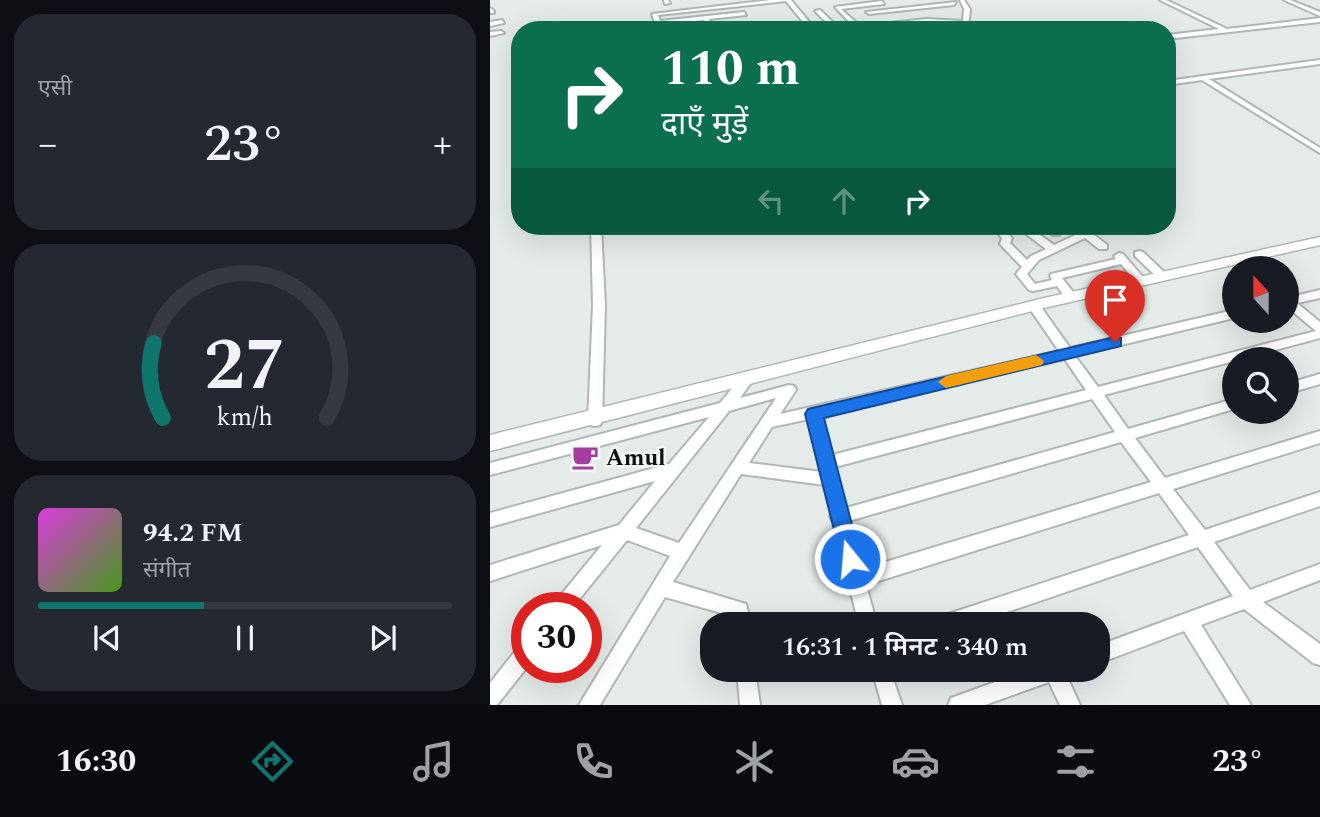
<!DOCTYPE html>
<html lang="hi">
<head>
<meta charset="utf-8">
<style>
  body { margin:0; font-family:Spectral,"Noto Sans Devanagari",serif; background:#242831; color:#f1f3f6; height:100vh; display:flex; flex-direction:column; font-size:26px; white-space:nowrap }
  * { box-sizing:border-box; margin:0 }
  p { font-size:23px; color:#9ea1a6 }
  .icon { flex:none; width:38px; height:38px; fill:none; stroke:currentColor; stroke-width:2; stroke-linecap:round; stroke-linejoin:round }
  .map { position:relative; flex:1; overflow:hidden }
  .sheet { display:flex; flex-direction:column; gap:14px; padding:14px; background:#0d0f14; width:490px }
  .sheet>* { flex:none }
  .guide { position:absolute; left:21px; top:21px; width:665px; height:214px; border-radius:28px; box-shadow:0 7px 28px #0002; background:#0b6e4f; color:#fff; overflow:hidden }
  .needle { width:46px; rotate:339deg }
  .controls { position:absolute; left:732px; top:256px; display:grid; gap:14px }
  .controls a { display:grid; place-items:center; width:77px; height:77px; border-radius:50%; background:#171b24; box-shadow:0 7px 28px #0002; font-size:35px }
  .speed { position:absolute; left:21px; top:592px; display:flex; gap:14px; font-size:35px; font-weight:700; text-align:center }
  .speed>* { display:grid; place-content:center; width:91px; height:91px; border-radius:50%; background:#171b24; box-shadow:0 7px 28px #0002; line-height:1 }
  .speed .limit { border:10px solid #d22; background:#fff; color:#111 }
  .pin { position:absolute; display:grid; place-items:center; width:60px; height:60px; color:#fff; margin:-72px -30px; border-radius:50% 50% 50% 0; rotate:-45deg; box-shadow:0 0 7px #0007 }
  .pin .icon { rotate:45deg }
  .me { position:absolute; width:77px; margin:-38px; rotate:343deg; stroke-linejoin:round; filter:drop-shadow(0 0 5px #0008) }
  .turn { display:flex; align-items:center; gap:24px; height:147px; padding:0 35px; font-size:32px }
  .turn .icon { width:91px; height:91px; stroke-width:2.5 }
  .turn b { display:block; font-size:49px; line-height:60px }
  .lanes { display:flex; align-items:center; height:66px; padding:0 35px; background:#0003; justify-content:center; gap:35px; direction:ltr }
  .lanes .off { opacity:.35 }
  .big { font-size:52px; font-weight:600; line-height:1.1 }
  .sheet .tile { flex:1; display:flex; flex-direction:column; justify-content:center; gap:10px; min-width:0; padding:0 24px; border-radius:28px; background:#242831 }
  .sheet .dial { align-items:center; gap:0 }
  .dial svg { height:182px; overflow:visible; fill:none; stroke:#363941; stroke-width:7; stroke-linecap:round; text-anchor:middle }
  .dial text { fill:#f1f3f6; stroke:none }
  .song { display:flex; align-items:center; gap:21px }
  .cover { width:84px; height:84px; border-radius:10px; background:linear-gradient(135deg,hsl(300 70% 55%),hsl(100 70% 35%)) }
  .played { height:7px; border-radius:4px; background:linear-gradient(90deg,#0f766e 40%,#363941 40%) }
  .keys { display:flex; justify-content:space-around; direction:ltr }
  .heat { display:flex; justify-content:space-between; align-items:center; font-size:38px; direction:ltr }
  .trip { position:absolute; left:210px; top:612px; width:410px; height:70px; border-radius:28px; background:#171b24; box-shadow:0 7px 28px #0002; font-weight:600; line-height:70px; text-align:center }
  .dock { display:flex; height:112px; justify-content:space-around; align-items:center; background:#090b0e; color:#9ea1a6 }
  .dock .icon { width:49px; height:49px }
  .dock .on { color:#0f766e }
  .dock b { font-size:32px; color:#f1f3f6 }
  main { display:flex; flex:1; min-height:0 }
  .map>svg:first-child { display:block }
</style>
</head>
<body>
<main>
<section class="sheet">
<div class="tile"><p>एसी</p>
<div class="heat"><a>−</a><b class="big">23°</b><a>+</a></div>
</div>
<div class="tile dial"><svg viewBox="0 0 100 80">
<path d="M14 69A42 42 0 1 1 86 69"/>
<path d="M14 69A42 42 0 0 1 10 36" stroke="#0f766e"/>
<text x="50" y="56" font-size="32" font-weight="700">27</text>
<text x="50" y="72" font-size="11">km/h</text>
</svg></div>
<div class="tile">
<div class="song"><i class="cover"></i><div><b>94.2 FM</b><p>संगीत</p></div></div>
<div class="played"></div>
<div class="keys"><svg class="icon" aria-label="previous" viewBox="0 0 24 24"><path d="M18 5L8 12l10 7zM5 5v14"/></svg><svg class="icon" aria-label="pause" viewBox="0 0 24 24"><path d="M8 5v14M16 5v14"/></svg><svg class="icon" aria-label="next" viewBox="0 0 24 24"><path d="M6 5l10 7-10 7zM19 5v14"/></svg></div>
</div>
</section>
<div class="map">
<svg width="830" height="705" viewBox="0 0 830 705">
  <rect width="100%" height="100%" fill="#e4ebe8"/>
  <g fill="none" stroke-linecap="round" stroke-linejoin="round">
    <g stroke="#b0b7b4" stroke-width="4">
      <g id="minor">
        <polygon points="174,0 178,0 180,3 175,4"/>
        <polygon points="281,0 301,0 320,23 261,30 263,27 313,22 296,1 168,15 170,21 254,12 256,15 219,19 222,27 260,23 263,25 218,30 214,20 168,25 165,23 162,14"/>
        <polygon points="470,0 474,0 480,9 478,30 472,30 474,9"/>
        <polygon points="670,0 676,0 737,29 830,18 830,22 677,39 677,35 729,29"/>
        <polygon points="794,0 800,0 830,12 830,16"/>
        <polygon points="392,1 394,4 351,9 370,26 437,19 473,21 374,30 344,30 325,11 330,10 349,28 364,27 345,7"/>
        <polygon points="466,2 464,5 379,14 376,12"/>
        <polygon points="0,8 4,11 4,13 0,13"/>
        <polygon points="12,20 14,23 0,26 0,22"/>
        <polygon points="0,32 11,31 14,33 0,36"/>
        <polygon points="830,60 830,64 719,79 830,148 830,153 712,80 677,85 677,81"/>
        <polygon points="101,226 111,226 115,305 112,421 110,425 105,426 100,425 98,421 103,305"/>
        <path d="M 515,226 L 537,226 L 564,245 L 605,226 L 617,226 L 603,234 L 617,245 L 617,249 L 609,249 L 595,238 L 549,260 L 537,274 L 545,284 L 562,280 L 560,276 L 561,274 L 626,259 L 624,256 L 629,253 L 633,254 L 657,282 L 656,284 L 648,284 L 631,264 L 572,278 L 587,297 L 585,300 L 577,300 L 567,286 L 543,291 L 539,290 L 526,274 L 532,267 L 510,244 L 512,238 L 506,231 ZM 526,226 L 528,228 L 556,249 L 541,256 L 537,260 L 520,243 L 522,238 L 517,232 Z"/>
        <polygon points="550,226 561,226 571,233 569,235 563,235"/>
        <polygon points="649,251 653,252 677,275 678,277 677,279 669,279 645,256 645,252"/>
        <polygon points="755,264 762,268 750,268 751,265"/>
        <path d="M 830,290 L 830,298 L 807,303 L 830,322 L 830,338 L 752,359 L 744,359 L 744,361 L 614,395 L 638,429 L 744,399 L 744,409 L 645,438 L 675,478 L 830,431 L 830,443 L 683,489 L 715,530 L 830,492 L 830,506 L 724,542 L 760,590 L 830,564 L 830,580 L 773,602 L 830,644 L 830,665 L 823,663 L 754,609 L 711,625 L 761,705 L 740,705 L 694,631 L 607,664 L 607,646 L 743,596 L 708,547 L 479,625 L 443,625 L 446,619 L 452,616 L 699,535 L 669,493 L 376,585 L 387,625 L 369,625 L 344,523 L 340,517 L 342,513 L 335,485 L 251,474 L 183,582 L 256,604 L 261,625 L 243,625 L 242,616 L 175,597 L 110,705 L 89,705 L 180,556 L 137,540 L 83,607 L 63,607 L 66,601 L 112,545 L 0,581 L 0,565 L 129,525 L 165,481 L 0,527 L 0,513 L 179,464 L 219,417 L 0,475 L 0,463 L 230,403 L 254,374 L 264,374 L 265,377 L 250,398 L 299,385 L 304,386 L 306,390 L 290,414 L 569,351 L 538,306 L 544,302 L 548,303 L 580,348 L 744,310 L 744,318 L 585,356 L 608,387 L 826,331 L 796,306 L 796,296 L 800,297 ZM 574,358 L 596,390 L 342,455 L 332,417 ZM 286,398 L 189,543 L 146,528 L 239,411 ZM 602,399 L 625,432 L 356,508 L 345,467 ZM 319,419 L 329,461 L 328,463 L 332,472 L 259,463 L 282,427 ZM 631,442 L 661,482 L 372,569 L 359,521 Z"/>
        <polygon points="830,374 830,384 796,394 796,384"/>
        <polygon points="37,643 37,667 7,705 0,705 0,683 30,645"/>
        <polygon points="247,670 265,670 270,705 250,705"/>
        <polygon points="382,670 400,670 412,705 392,705"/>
        <polygon points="538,670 574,670 590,705 570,705 559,682 495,705 458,705 461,698"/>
      </g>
    </g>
    <g stroke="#b0b7b4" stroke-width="3">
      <polygon id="major" points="830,237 830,245 554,308 0,451 0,435 554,298"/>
    </g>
    <use href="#minor" fill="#fff" fill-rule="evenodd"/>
    <use href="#major" fill="#fff" fill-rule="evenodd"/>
  </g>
  <polygon fill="#1a73e8" stroke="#114b97" stroke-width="2" points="625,337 631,338 631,346 334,418 371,559 368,566 360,569 353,566 315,414 318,409"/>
  <polygon fill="#f59e0b" points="546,355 554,361 552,365 456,388 448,382 456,376"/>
  <defs>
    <g id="cafe-bare" transform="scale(2.1)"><path d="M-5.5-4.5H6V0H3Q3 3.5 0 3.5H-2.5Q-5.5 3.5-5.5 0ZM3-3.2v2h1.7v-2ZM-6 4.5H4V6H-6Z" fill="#a53ea1" stroke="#f1f9f6" stroke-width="2.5" paint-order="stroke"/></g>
  </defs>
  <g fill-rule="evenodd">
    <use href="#cafe-bare" x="95" y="457"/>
  </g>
  <g text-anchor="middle" stroke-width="5" stroke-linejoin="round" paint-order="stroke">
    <g font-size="23" font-weight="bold" fill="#0f1110" stroke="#f1f9f6" text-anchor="start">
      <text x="116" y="465">Amul</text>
    </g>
  </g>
</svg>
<div class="controls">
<a><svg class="needle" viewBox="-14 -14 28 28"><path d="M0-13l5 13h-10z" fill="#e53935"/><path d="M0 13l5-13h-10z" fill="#9ea1a6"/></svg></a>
<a><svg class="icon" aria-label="search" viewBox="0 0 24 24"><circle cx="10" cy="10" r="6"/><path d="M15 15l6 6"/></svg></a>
</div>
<div class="speed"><div class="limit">30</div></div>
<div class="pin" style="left:625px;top:342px;background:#d93025"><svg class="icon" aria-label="arrive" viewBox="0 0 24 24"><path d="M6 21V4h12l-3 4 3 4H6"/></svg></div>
<svg class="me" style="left:360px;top:559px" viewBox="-20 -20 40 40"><circle r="17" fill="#1a73e8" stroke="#fff" stroke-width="3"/><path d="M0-11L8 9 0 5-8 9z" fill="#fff"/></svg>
<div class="trip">16:31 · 1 मिनट · 340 m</div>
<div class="guide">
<div class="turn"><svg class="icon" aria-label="right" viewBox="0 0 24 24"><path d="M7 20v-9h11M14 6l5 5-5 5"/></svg><div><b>110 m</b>दाएँ मुड़ें</div></div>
<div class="lanes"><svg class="icon off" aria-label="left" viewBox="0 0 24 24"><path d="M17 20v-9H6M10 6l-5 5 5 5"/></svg><svg class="icon off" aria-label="ahead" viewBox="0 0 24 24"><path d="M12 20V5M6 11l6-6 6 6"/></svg><svg class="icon" aria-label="right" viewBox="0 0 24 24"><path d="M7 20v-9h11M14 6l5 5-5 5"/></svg></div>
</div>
</div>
</main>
<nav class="dock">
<b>16:30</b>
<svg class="icon on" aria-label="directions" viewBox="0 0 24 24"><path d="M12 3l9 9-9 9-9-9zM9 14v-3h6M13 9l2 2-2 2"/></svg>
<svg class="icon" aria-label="music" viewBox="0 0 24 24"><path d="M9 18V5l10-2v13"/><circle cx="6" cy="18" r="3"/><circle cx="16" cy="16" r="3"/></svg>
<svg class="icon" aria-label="phone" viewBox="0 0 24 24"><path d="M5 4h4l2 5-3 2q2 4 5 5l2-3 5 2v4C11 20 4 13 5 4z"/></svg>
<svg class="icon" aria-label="climate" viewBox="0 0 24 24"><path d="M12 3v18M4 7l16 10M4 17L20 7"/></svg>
<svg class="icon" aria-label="car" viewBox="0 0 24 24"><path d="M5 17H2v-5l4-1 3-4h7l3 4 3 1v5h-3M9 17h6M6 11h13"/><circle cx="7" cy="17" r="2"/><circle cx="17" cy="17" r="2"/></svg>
<svg class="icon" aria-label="filters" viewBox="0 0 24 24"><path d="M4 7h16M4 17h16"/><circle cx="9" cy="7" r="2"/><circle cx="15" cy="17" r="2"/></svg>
<b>23°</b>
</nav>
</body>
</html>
